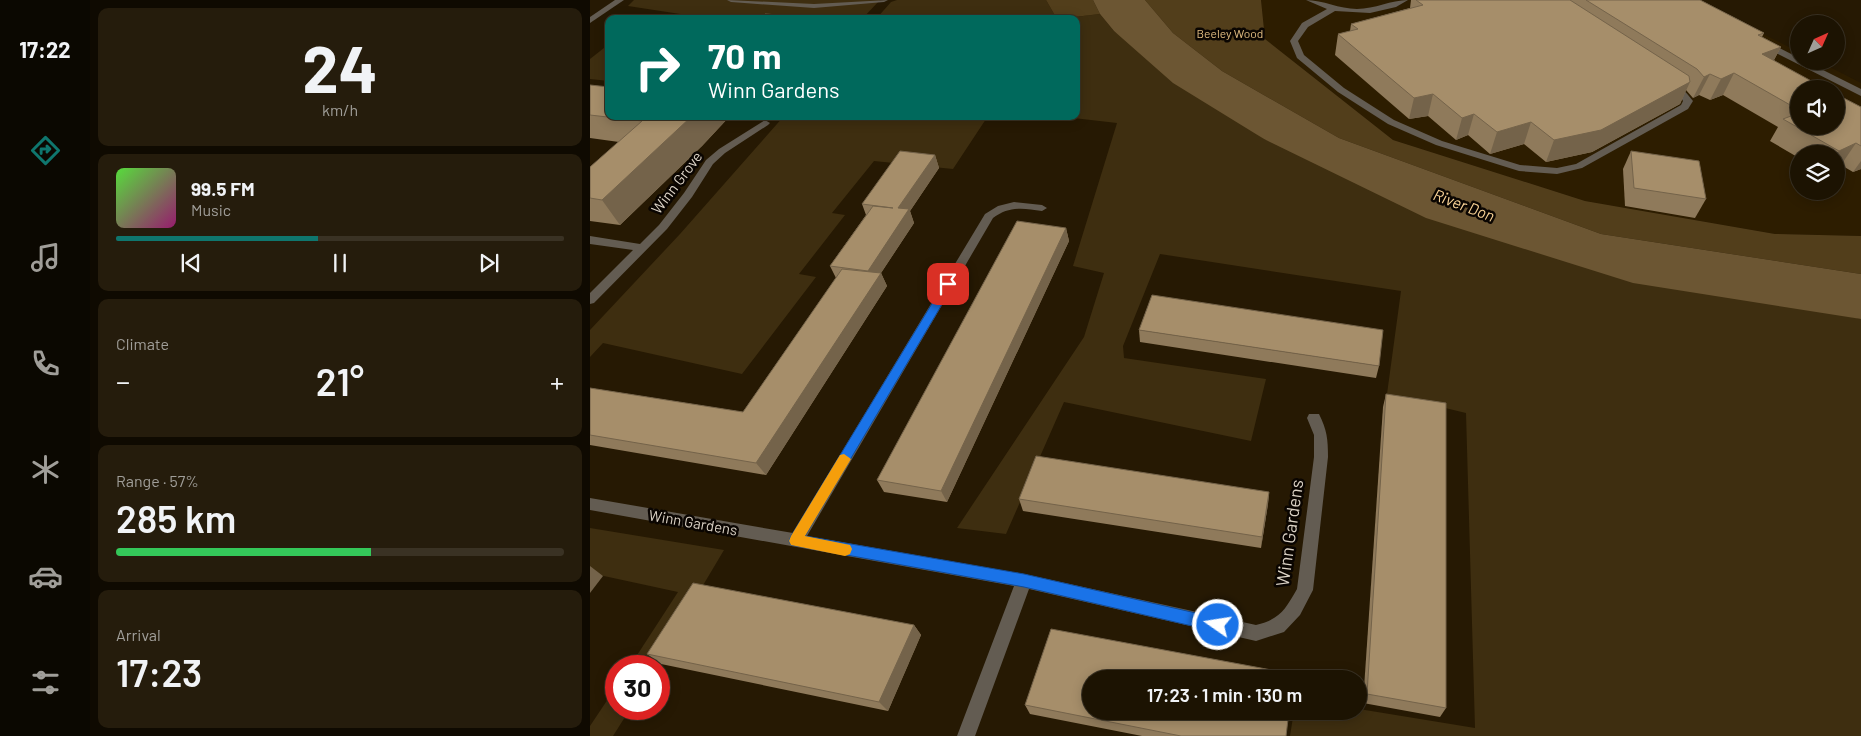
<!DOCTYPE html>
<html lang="en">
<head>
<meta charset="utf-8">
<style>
  body { margin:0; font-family:Barlow,sans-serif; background:#251c0c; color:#f1f3f6; height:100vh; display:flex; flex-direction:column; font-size:19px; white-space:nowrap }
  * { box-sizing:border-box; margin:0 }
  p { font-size:16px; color:#a09e99 }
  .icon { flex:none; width:28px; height:28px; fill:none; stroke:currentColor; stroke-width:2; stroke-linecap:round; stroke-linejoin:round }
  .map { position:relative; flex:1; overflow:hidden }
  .side { display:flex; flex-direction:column; gap:8px; padding:8px; background:#0f0a01; width:500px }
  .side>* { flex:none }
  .banner { position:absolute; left:15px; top:15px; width:475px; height:105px; border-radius:10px; box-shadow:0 2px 12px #0003,0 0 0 1px #3a3224; background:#00695c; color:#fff; overflow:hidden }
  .needle { width:32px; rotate:45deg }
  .tools { position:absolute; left:1200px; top:15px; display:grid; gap:10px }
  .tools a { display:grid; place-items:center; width:55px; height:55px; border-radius:50%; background:#1c1302; box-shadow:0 2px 12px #0003,0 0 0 1px #3a3224; font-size:25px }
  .speed { position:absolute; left:15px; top:655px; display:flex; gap:10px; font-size:25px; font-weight:700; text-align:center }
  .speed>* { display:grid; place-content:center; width:65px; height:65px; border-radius:50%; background:#1c1302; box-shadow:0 2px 12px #0003,0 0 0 1px #3a3224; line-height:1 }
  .speed .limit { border:8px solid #d22; background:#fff; color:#111 }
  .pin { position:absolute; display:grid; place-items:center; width:42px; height:42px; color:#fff; margin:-21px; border-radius:10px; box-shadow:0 2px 8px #0006 }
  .me { position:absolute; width:55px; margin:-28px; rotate:283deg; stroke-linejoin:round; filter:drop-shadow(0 0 4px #0008) }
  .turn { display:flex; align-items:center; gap:18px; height:105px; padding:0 20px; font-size:22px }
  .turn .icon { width:65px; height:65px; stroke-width:2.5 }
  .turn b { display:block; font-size:35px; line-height:42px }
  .big { font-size:38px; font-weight:600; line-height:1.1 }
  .side .tile { flex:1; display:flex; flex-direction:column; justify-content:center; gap:8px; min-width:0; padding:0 18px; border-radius:10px; background:#251c0c }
  .side .dial { align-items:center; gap:0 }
  .dial b { font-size:65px; line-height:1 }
  .song { display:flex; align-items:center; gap:15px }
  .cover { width:60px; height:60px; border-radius:8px; background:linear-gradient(135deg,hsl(110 70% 55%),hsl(320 70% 35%)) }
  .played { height:5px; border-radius:2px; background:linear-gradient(90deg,#0f766e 45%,#3a3224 45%) }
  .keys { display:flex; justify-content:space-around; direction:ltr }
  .heat { display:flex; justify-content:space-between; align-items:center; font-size:28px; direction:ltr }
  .charge { height:8px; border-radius:4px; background:linear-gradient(90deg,#34c759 57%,#3a3224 0) }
  .trip { position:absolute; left:492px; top:670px; width:285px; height:50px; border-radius:25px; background:#1c1302; box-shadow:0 2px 12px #0003,0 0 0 1px #3a3224; font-weight:600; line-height:50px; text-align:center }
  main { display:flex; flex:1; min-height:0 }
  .dock { display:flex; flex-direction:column; width:90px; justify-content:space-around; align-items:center; background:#0b0801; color:#a09e99 }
  .dock .icon { width:35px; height:35px }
  .dock .selected { color:#0f766e }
  .dock b { font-size:22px; color:#f1f3f6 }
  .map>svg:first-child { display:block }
</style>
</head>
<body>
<main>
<nav class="dock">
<b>17:22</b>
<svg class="icon selected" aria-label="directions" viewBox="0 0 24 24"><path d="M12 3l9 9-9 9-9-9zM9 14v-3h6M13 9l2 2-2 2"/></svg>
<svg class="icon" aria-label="music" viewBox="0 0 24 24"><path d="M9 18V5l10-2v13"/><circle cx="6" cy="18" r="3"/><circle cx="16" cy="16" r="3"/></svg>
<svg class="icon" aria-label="phone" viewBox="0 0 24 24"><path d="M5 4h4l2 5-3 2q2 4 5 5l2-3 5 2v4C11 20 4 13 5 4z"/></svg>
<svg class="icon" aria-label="climate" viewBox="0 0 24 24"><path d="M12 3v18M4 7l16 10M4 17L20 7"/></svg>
<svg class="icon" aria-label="car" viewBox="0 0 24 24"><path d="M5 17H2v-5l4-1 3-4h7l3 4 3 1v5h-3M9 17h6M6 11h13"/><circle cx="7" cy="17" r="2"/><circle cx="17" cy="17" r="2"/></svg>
<svg class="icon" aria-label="filters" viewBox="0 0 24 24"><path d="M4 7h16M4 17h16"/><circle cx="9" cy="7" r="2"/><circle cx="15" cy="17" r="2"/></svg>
</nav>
<section class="side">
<div class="tile dial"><b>24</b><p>km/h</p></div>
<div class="tile">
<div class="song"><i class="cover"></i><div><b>99.5 FM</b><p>Music</p></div></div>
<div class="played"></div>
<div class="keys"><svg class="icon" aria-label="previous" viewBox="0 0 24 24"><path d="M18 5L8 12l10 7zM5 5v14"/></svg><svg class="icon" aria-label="pause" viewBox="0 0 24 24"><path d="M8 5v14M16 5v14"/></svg><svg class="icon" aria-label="next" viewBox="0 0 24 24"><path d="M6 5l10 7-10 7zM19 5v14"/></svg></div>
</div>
<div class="tile"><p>Climate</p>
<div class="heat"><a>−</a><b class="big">21°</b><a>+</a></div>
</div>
<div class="tile"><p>Range · 57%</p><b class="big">285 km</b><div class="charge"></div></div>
<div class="tile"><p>Arrival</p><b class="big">17:23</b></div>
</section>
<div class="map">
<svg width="1271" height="736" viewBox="0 0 1271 736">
  <rect width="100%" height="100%" fill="#261903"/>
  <path fill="#2d1d00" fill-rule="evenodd" d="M 671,0 L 1105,0 L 1209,52 L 1209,61 L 1228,61 L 1271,83 L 1271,236 L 1185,234 L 995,201 L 803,140 L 675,39 ZM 1209,89 L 1246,89 L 1246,126 L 1209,126 ZM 1209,154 L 1246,154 L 1246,191 L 1209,191 Z"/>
  <g fill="#3e2e10">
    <polygon points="44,0 290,0 272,19 123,19 38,6"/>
    <polygon points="307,0 456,0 467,19 510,14 524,31 674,139 1249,314 1271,319 1271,736 700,736 704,711 769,711 769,709 885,728 876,413 797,394 811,291 570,254 533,346 534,358 676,379 661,441 474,402 416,534 367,528 494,337 514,273 483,266 527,123 466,116 486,116 486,19 335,19 336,17 286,19 301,2"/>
    <polygon points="19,44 19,81 0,79 0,59"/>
    <polygon points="194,116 398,116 363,169 284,161 242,213 255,215 209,274 226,277 152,374 13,343 0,357 0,330 90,234"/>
    <polygon points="0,528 134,550 65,666 40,666 88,592 0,573"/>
    <polygon points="26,687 26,709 40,709 23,736 0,736 0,726"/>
  </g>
  <g fill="#523e1b">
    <polygon points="456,0 503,0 510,14 467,19"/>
    <polygon points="555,0 671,0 675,39 803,140 995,201 1185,234 1271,236 1271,274 1011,234 749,138 632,71 583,33"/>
  </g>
  <polygon fill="#6c5633" points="503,0 555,0 583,33 632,71 749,138 1011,234 1271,274 1271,319 1043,283 836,218 674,139 583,83 524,31 510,14"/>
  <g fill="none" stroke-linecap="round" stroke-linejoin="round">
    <g fill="#635c52" fill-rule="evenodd">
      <polygon points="25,0 34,0 0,23 0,17"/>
      <polygon points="137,0 224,4 298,0 294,2 224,8 141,2"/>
      <path d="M 716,0 C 733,0 749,9 767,9 C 785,9 801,0 818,0 L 806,7 L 780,13 L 745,11 L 718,27 L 708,41 L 714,55 L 754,88 L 804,120 L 852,141 L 930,165 L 967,168 L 986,164 L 1091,105 L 1093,101 L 1090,96 L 1078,88 L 1078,84 C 1089,83 1097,93 1103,101 L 1098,109 L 992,168 L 967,174 L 929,171 L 846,145 L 798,124 L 748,92 L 707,58 L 700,41 L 712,23 L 737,9 Z"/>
    </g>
    <g fill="#635c52" fill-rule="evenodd">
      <polygon points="1172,42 1178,42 1209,58 1209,61 1215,61 1271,89 1271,96 1172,46"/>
      <polygon points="175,120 180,123 178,125 135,153 123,164 102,197 77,229 4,303 0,304 0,293 43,250 0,244 0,236 50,244 69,225 94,193 116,160 129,149"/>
      <path d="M 424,202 L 452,205 L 457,208 L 452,211 C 433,208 419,206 403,218 L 217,536 L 434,574 L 666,625 C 690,619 695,610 707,589 L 724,457 L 724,435 L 717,418 L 719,414 L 729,414 C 737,430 738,439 738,457 L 723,590 L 710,615 L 694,632 L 666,641 L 439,589 L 385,736 L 367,736 L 424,586 L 0,510 L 0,498 L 203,533 L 395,214 L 408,206 Z"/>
    </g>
  </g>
  <g fill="#8f7a5b">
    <polygon points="821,0 1110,0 1174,33 1172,37 1191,47 1184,60 1209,89 1209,126 1271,107 1271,169 1263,172 1251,165 1246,167 1246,154 1209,154 1209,158 1180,141 1188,127 1133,95 1120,100 1109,95 1103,98 1096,90 1090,104 1002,152 956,162 934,144 900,154 878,135 866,140 838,116 819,119 745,55 748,34 760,31 761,24 820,8"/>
    <polygon points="0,85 140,116 112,146 30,225 0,221 0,167 29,142 0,138"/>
    <polygon points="1041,151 1116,199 1105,218 1035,206 1033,169"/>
    <polygon points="345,155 349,168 320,211 324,223 291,273 297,286 176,475 0,445 0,388 153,412 246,278 240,266 276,215 272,204"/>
    <polygon points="476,228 479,241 357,502 294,492 287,480"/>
    <polygon points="549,330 789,366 786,378 550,342"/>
    <polygon points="796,394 856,708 850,717 773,703 793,407"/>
    <polygon points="679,492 678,504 671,548 433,511 429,499"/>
    <polygon points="324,625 331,635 298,711 71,664 57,654"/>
    <polygon points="435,705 696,736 552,736 440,714"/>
  </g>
  <g fill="#74634a">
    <polygon points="1191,47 1179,69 1172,54"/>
    <polygon points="1144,73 1133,95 1120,100 1131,79"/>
    <polygon points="1120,74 1109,95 1103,98 1114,77"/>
    <polygon points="1100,82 1090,104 1002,152 956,162 964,140"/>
    <polygon points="843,94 838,116 819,119 824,98"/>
    <polygon points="884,114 878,135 866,140 872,118"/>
    <polygon points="102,116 140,116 112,146 30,225 12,200"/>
    <polygon points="941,122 934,144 900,154 907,132"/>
    <polygon points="1266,143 1251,165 1246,167 1246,154 1249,151"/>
    <polygon points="345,155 349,168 320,211 324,223 291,273 297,286 176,475 166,463 278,271 308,208"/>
    <polygon points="1271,161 1271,169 1263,172"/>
    <polygon points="476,228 479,241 357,502 351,491"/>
    <polygon points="679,492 678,504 671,548 672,537"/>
    <polygon points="0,566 13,576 0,593"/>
    <polygon points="324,625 331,635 298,711 289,702"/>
  </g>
  <g fill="#a68e6a" stroke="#74634a">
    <polygon points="826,0 980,0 1099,76 1100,82 1011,130 964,140 941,122 907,132 884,114 872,118 843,94 824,98 748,34 768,29 761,24 833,5"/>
    <polygon points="996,0 1110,0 1174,33 1168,35 1191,47 1172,54 1236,89 1209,89 1209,110 1144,73 1131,79 1120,74 1114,77 1107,69"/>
    <polygon points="175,14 230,18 229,19 170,19"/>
    <polygon points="0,85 19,87 19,116 102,116 12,200 0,198 0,167 52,121 0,115"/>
    <polygon points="1246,94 1271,107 1271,146 1266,143 1249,151 1193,119 1209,113 1209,126 1246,126"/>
    <polygon points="310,151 345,155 308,208 319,209 278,271 240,266 283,206 303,208 272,204"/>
    <polygon points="1041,151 1109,161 1116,199 1044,188"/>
    <polygon points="427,221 476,228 351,491 287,480"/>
    <polygon points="252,269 291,273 166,463 0,435 0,388 153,412"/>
    <polygon points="562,295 793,330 789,366 549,330"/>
    <polygon points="796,394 856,403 856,708 777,694"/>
    <polygon points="446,456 679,492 672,537 429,499"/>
    <polygon points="103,583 324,625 289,702 57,654"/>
    <polygon points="461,629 703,674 703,679 501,679 501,711 699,711 696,736 591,736 435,705"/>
  </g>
  <polygon fill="#1a73e8" stroke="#114b97" points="358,281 364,284 215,536 434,574 628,618 633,620 635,625 633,630 628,632 434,587 201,545 199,541 201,536 355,282"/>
  <polygon fill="#f59e0b" points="254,454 261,459 215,536 260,545 262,549 260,554 255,556 201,545 199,541 201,536 250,455"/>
  <g text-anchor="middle" stroke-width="5" stroke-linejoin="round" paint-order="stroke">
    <g font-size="12" fill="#e1bc80" stroke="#0a0501">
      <text x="640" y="38">Beeley Wood</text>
    </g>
    <g font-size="15" fill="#dbd2c5" stroke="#0a0501">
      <text transform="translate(87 183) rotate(-53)" y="5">Winn Grove</text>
      <text transform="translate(103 523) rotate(10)" y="5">Winn Gardens</text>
    </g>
    <g font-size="16" font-style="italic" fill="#f7d195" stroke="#0a0501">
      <text transform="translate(874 205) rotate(21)" y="6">River Don</text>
    </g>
    <g font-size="18" fill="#dbd2c5" stroke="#0a0501">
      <text transform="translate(700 533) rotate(-82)" y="6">Winn Gardens</text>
    </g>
  </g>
</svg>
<div class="tools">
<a><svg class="needle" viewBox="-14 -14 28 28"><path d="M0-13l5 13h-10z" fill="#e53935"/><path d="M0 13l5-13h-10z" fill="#a09e99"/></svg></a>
<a><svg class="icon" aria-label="sound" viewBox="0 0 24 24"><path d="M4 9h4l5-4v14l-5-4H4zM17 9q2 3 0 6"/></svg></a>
<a><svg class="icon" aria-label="layers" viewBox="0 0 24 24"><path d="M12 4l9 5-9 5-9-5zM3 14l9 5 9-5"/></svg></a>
</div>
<div class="speed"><div class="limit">30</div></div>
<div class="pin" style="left:358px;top:284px;background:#d93025"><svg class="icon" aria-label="arrive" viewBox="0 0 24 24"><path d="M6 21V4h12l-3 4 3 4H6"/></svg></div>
<svg class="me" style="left:628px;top:625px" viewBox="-20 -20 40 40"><circle r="17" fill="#1a73e8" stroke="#fff" stroke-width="3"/><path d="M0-11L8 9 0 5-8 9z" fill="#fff"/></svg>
<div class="trip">17:23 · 1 min · 130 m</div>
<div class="banner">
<div class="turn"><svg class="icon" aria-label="right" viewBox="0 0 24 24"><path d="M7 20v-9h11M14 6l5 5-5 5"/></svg><div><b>70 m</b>Winn Gardens</div></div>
</div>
</div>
</main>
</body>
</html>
